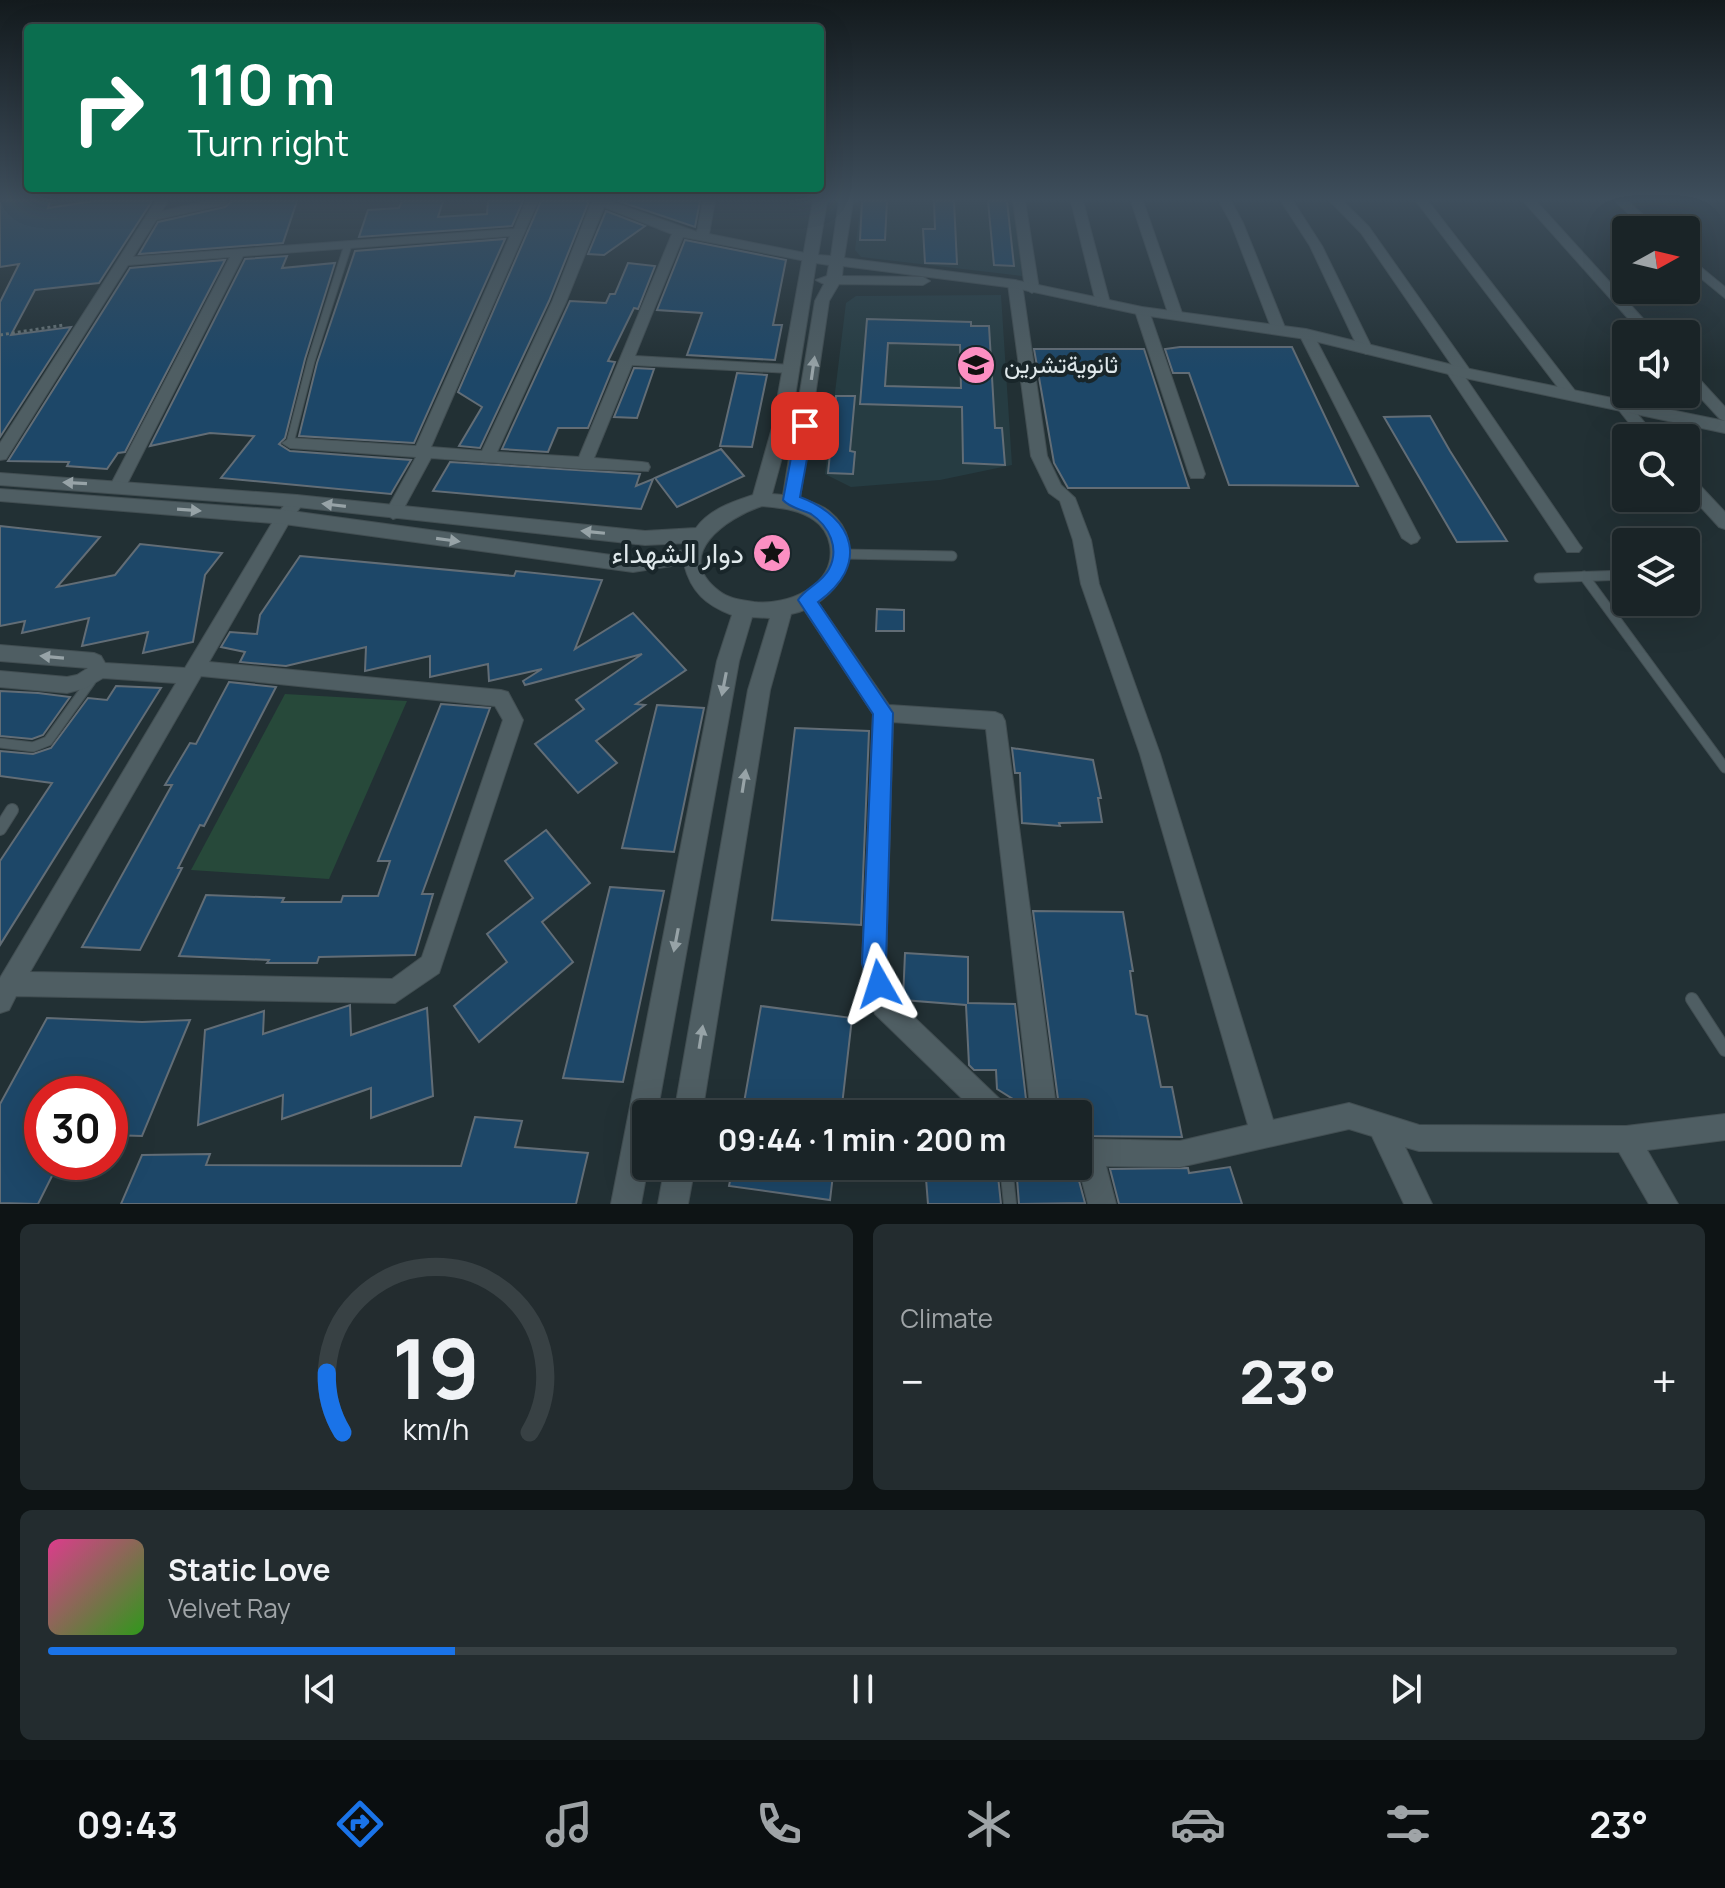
<!DOCTYPE html>
<html lang="en">
<head>
<meta charset="utf-8">
<style>
  body { margin:0; font-family:Manrope,Vazirmatn,sans-serif; background:#232c2f; color:#f1f3f6; height:100vh; display:flex; flex-direction:column; font-size:30px; white-space:nowrap }
  * { box-sizing:border-box; margin:0 }
  p { font-size:26px; color:#9fa4a7 }
  .icon { flex:none; width:44px; height:44px; fill:none; stroke:currentColor; stroke-width:2; stroke-linecap:round; stroke-linejoin:round }
  .map { position:relative; height:1204px; overflow:hidden }
  .panel { display:flex; flex-direction:column; gap:20px; padding:20px; background:#0e1415; flex:1 }
  .panel>* { flex:none }
  .banner { position:absolute; left:24px; top:24px; width:800px; height:168px; border-radius:8px; box-shadow:0 8px 32px #0002,0 0 0 2px #384144; background:#0b6e4f; color:#fff; overflow:hidden }
  .needle { width:52px; rotate:82deg }
  .fabs { position:absolute; left:1612px; top:216px; display:grid; gap:16px }
  .fabs a { display:grid; place-items:center; width:88px; height:88px; border-radius:8px; background:#1a2427; box-shadow:0 8px 32px #0002,0 0 0 2px #384144; font-size:40px }
  .speed { position:absolute; left:24px; top:1076px; display:flex; gap:16px; font-size:40px; font-weight:700; text-align:center }
  .speed>* { display:grid; place-content:center; width:104px; height:104px; border-radius:50%; background:#1a2427; box-shadow:0 8px 32px #0002,0 0 0 2px #384144; line-height:1 }
  .speed .limit { border:12px solid #d22; background:#fff; color:#111 }
  .pin { position:absolute; display:grid; place-items:center; width:68px; height:68px; color:#fff; margin:-34px; border-radius:16px; box-shadow:0 4px 12px #0006 }
  .me { position:absolute; width:88px; margin:-44px; rotate:354deg; stroke-linejoin:round; filter:drop-shadow(0 0 6px #0008) }
  .turn { display:flex; align-items:center; gap:28px; height:168px; padding:0 32px; font-size:36px }
  .turn .icon { width:104px; height:104px; stroke-width:2.5 }
  .turn b { display:block; font-size:56px; line-height:68px }
  .big { font-size:60px; font-weight:700; line-height:1.1 }
  .panel .widget { flex:1; display:flex; flex-direction:column; justify-content:center; gap:12px; min-width:0; padding:0 28px; border-radius:12px; background:#232c2f }
  .panel .dial { align-items:center; gap:0 }
  .dial svg { height:208px; overflow:visible; fill:none; stroke:#384144; stroke-width:7; stroke-linecap:round; text-anchor:middle }
  .dial text { fill:#f1f3f6; stroke:none }
  .song { display:flex; align-items:center; gap:24px }
  .cover { width:96px; height:96px; border-radius:12px; background:linear-gradient(135deg,hsl(330 70% 55%),hsl(110 70% 35%)) }
  .played { height:8px; border-radius:4px; background:linear-gradient(90deg,#1a73e8 25%,#384144 25%) }
  .keys { display:flex; justify-content:space-around; direction:ltr }
  .heat { display:flex; justify-content:space-between; align-items:center; font-size:44px; direction:ltr }
  .panel .tiles { flex:1; display:grid; gap:20px; grid-template-columns:1fr 1fr }
  .widget:last-child { grid-column:span 2 }
  .trip { position:absolute; left:632px; top:1100px; width:460px; height:80px; border-radius:8px; background:#1a2427; box-shadow:0 8px 32px #0002,0 0 0 2px #384144; font-weight:700; line-height:80px; text-align:center }
  .menu { display:flex; height:128px; justify-content:space-around; align-items:center; background:#0a0e10; color:#9fa4a7 }
  .menu .icon { width:56px; height:56px }
  .menu .selected { color:#1a73e8 }
  .menu b { font-size:36px; color:#f1f3f6 }
  .map>svg:first-child { display:block }
</style>
</head>
<body>
<div class="map">
<svg width="1725" height="1204" viewBox="0 0 1725 1204">
  <rect width="100%" height="100%" fill="#223034"/>
  <g fill="#263c42">
    <polygon points="861,201 1013,201 1022,276 861,257 855,250"/>
    <polygon points="1001,295 1012,465 940,480 851,487 825,474 846,303 856,296"/>
  </g>
  <polygon fill="#27493a" points="285,694 407,701 329,879 191,870"/>
  <g fill="#1d4768" stroke="#626d76" stroke-width="2" fill-rule="evenodd">
    <polygon points="0,201 50,201 48,208 94,201 152,201 99,283 35,290 11,335 71,327 0,437 0,302 19,264 0,267"/>
    <polygon points="232,201 297,201 283,243 139,254 158,222 225,207"/>
    <polygon points="402,201 443,201 438,217 487,214 488,201 523,201 512,226 359,237 368,210 399,208"/>
    <polygon points="541,201 589,201 549,301 480,448 459,446 482,407 458,392"/>
    <polygon points="618,201 700,201 695,227"/>
    <polygon points="862,201 887,201 885,240 860,240"/>
    <polygon points="934,201 954,201 957,264 925,263 923,229 935,229"/>
    <polygon points="988,201 1007,201 1014,266 994,265"/>
    <polygon points="606,211 645,226 604,255 588,254"/>
    <polygon points="505,239 414,443 299,436 317,363 355,251"/>
    <polygon points="685,240 786,260 773,325 782,325 775,360 687,355 702,313 657,310"/>
    <polygon points="287,256 282,268 335,263 305,359 285,438 279,444 290,451 411,460 391,494 221,478 254,436 210,433 150,446 245,259"/>
    <polygon points="225,260 125,452 118,453 107,469 67,466 69,462 8,461 130,268"/>
    <polygon points="628,263 655,266 638,309 634,308 608,361 615,362 588,428 558,428 548,452 502,449 570,301 606,303 610,294 615,294"/>
    <path d="M 867,319 L 971,322 L 971,326 L 989,326 L 995,428 L 1002,428 L 1005,465 L 963,463 L 962,407 L 860,404 ZM 888,343 L 960,345 L 961,388 L 885,386 Z"/>
    <polygon points="1180,347 1292,347 1358,486 1229,485 1189,373 1173,373 1165,349"/>
    <polygon points="1034,349 1144,349 1189,488 1068,488 1054,463"/>
    <polygon points="634,368 654,369 637,418 614,417"/>
    <polygon points="737,373 767,375 752,447 720,446"/>
    <polygon points="836,396 855,396 850,451 855,452 853,474 828,473"/>
    <polygon points="1430,416 1450,451 1507,541 1457,542 1384,417"/>
    <polygon points="721,449 744,476 677,507 655,478"/>
    <polygon points="450,462 640,474 636,486 653,479 641,509 433,491"/>
    <polygon points="0,526 100,537 57,587 115,575 140,544 222,553 205,575 193,642 143,653 148,632 82,646 89,618 22,633 25,621 0,626"/>
    <polygon points="300,556 514,576 516,571 602,580 575,649 633,613 686,670 636,704 645,705 596,741 617,763 578,793 535,744 584,709 576,700 642,654 525,685 523,681 542,669 489,681 488,664 430,677 430,656 365,671 366,647 286,666 240,662 245,652 221,647 230,632 257,634 260,615"/>
    <polygon points="877,609 904,610 904,631 876,631"/>
    <polygon points="229,682 276,687 204,826 200,825 178,868 182,868 140,950 82,947 172,785 165,785 190,743 196,744"/>
    <polygon points="116,686 161,688 0,945 0,861 52,783 0,776 0,751 33,754 51,748 88,698 107,700"/>
    <polygon points="0,691 38,693 70,697 43,735 32,739 0,736"/>
    <polygon points="441,704 490,708 422,894 433,894 415,955 319,957 317,963 267,963 269,960 179,956 206,895 284,898 282,902 341,902 343,896 378,896 390,861 378,861"/>
    <polygon points="657,705 704,708 674,852 622,848"/>
    <polygon points="795,728 869,731 861,925 772,920"/>
    <polygon points="1012,748 1093,760 1101,798 1098,798 1102,822 1059,823 1060,826 1022,823 1020,773 1015,773"/>
    <polygon points="546,830 590,883 542,922 573,962 479,1042 454,1006 507,962 487,934 533,898 505,861"/>
    <polygon points="610,887 664,891 623,1082 563,1078"/>
    <polygon points="1033,911 1123,912 1133,971 1130,971 1136,1014 1147,1016 1161,1087 1172,1087 1182,1137 1078,1136 1078,1114 1060,1114"/>
    <polygon points="905,953 968,957 968,1003 1015,1004 1027,1108 997,1089 996,1070 974,1070 969,1065 966,1005 903,1000"/>
    <polygon points="350,1005 351,1035 427,1008 433,1096 371,1118 371,1088 282,1119 283,1095 198,1125 205,1030 264,1011 263,1034"/>
    <polygon points="761,1006 852,1018 841,1114 742,1114"/>
    <polygon points="47,1018 142,1022 190,1020 142,1136 110,1135 110,1094 42,1094 42,1162 59,1162 38,1204 0,1203 0,1104"/>
    <polygon points="475,1117 522,1121 515,1147 588,1153 576,1204 121,1204 142,1155 210,1154 206,1165 461,1166"/>
    <polygon points="733,1166 834,1166 830,1200 729,1186"/>
    <polygon points="925,1166 997,1167 1001,1204 928,1204"/>
    <polygon points="1016,1166 1075,1166 1085,1203 1019,1204"/>
    <polygon points="1230,1167 1242,1204 1119,1204 1110,1169 1188,1168 1189,1173"/>
  </g>
  <g fill="none" stroke-linecap="round" stroke-linejoin="round">
    <g stroke="#424e52" stroke-width="9">
      <g id="lane-far2">
        <polyline points="152,217 224,201"/>
        <polyline points="290,443 311,361 348,245"/>
      </g>
    </g>
    <g stroke="#424e52" stroke-width="11">
      <g id="lane-far1">
        <polyline points="842,554 952,556"/>
        <polyline points="1584,576 1725,768"/>
        <polyline points="1539,578 1626,575"/>
        <polyline points="0,743 33,747 48,741 91,681"/>
      </g>
    </g>
    <g stroke="#424e52" stroke-width="14">
      <g id="lane">
        <polyline points="0,829 12,810"/>
        <polyline points="1692,999 1725,1050"/>
        <polyline points="1006,1166 1010,1204"/>
      </g>
    </g>
    <g stroke="#424e52" stroke-width="2">
      <g id="street">
        <path d="M 156,201 L 168,201 L 133,257 L 514,229 L 526,201 L 538,201 L 431,447 L 482,451 L 552,302 L 592,201 L 609,201 L 697,232 L 703,201 L 715,201 L 709,234 L 815,255 L 815,261 L 811,262 L 683,237 L 635,356 L 791,365 L 798,369 L 791,373 L 632,365 L 594,458 L 642,462 L 648,463 L 650,467 L 648,471 L 584,469 L 431,458 L 399,517 L 393,519 L 385,513 L 416,457 L 290,448 L 282,443 L 290,438 L 416,446 L 510,236 L 243,256 L 126,486 L 118,492 L 110,486 L 230,257 L 128,265 L 6,459 L 0,460 L 0,443 ZM 604,207 L 672,234 L 579,457 L 497,452 L 566,302 Z"/>
        <polygon points="1013,201 1025,201 1039,289 1032,293 1025,289"/>
        <polygon points="1071,201 1083,201 1110,303 1108,306 1098,306 1096,303"/>
        <polygon points="1131,201 1143,201 1183,316 1181,319 1171,319 1169,316"/>
        <polygon points="1219,201 1231,201 1243,223 1286,330 1284,333 1274,333 1272,330 1231,223"/>
        <polygon points="1281,201 1293,201 1322,246 1373,350 1371,353 1366,354 1359,350 1310,246"/>
        <polygon points="1330,201 1343,201 1369,227 1472,373 1465,377 1579,544 1582,548 1579,552 1567,552 1446,371 1453,367 1361,233"/>
        <polygon points="1416,201 1428,201 1576,392 1576,398 1566,398"/>
        <polygon points="1523,201 1536,201 1657,334 1642,334"/>
        <polygon points="1615,201 1628,201 1659,230 1646,230"/>
        <polygon points="1686,255 1725,287 1725,298 1686,266"/>
        <polygon points="1015,280 1022,284 1047,456 1061,485 1075,498 1091,540 1099,584 1160,754 1273,1120 1349,1103 1419,1125 1626,1126 1725,1114 1725,1140 1647,1150 1678,1204 1649,1204 1619,1152 1419,1151 1405,1147 1432,1204 1404,1204 1372,1136 1349,1129 1180,1167 1106,1166 1116,1204 1088,1204 1078,1165 1078,1139 1180,1141 1248,1125 1140,754 1081,584 1073,540 1060,501 1049,493 1031,456 1008,284"/>
        <polygon points="1142,307 1149,311 1205,474 1203,478 1191,478 1189,474 1135,311"/>
        <polygon points="1306,330 1313,334 1420,538 1417,542 1411,544 1402,538 1299,334"/>
        <polygon points="1686,368 1691,370 1725,407 1725,421 1720,419 1686,382"/>
        <polygon points="1626,404 1631,406 1657,438 1641,438 1618,409"/>
        <polygon points="1686,475 1692,477 1725,512 1725,529 1719,527 1686,491"/>
        <path d="M 297,495 L 305,501 L 290,521 L 209,662 L 501,690 L 508,692 L 523,720 L 439,973 L 395,1003 L 16,996 L 9,1010 L 0,1013 L 0,978 L 176,683 L 103,678 L 86,688 L 67,693 L 0,687 L 0,671 L 67,677 L 77,675 L 88,668 L 0,661 L 0,645 L 94,653 L 101,656 L 105,663 L 185,668 L 278,513 L 291,497 ZM 201,676 L 495,706 L 503,720 L 422,957 L 392,979 L 30,972 Z"/>
        <polygon points="807,593 813,595 889,705 995,712 1002,715 1005,721 1057,1114 1031,1114 986,729 893,722 886,963 894,998 1006,1105 1010,1114 978,1114 875,1014 872,1005 862,963 873,714 801,605 798,600 801,595"/>
      </g>
    </g>
    <g stroke="#424e52" stroke-width="2">
      <g id="secondary">
        <path d="M 813,201 L 827,201 L 818,255 L 831,256 L 839,201 L 853,201 L 844,258 L 1015,280 L 1142,307 L 1306,329 L 1465,368 L 1725,421 L 1725,433 L 1465,378 L 1306,339 L 1142,315 L 1015,288 L 843,266 L 842,276 L 923,277 L 930,281 L 923,285 L 839,284 L 829,301 L 800,498 C 809,501 822,505 829,511 C 874,547 837,605 791,614 L 770,690 L 702,1114 L 674,1114 L 748,690 L 770,618 L 752,617 L 739,661 L 657,1114 L 646,1114 L 648,1166 L 641,1204 L 611,1204 L 717,661 L 732,615 C 706,605 691,592 684,564 L 633,572 L 284,524 L 0,501 L 0,489 L 284,510 L 633,558 L 685,550 L 687,543 L 645,545 L 297,507 L 0,485 L 0,473 L 297,495 L 645,531 L 696,528 C 710,509 732,502 753,495 L 772,428 ZM 816,263 L 829,265 L 827,276 L 816,280 L 824,284 L 815,301 L 783,495 L 772,494 L 790,428 ZM 762,506 C 780,508 799,509 814,520 C 823,526 828,535 830,545 C 837,586 787,606 754,602 C 742,600 729,599 719,591 C 671,555 728,517 762,506 Z"/>
        <polygon points="665,1166 695,1166 688,1204 658,1204"/>
      </g>
    </g>
    <polyline stroke="#667376" stroke-width="3" stroke-dasharray="3 3" stroke-linecap="butt" points="0,335 64,325"/>
    <use href="#lane-far2" stroke="#4f5e63" stroke-width="7"/>
    <use href="#lane-far1" stroke="#4f5e63" stroke-width="9"/>
    <use href="#lane" stroke="#4f5e63" stroke-width="12"/>
    <use href="#street" fill="#4f5e63" fill-rule="evenodd"/>
    <use href="#secondary" fill="#4f5e63" fill-rule="evenodd"/>
  </g>
  <defs><path id="oneway-solid" d="M-6-.8H1V-3.2L6.5 0L1 3.2V.8H-6Z" transform="scale(2)"/></defs>
  <g fill="#97a3a7">
    <use href="#oneway-solid" transform="translate(813 368) rotate(-82)"/>
    <use href="#oneway-solid" transform="translate(75 483) rotate(-177)"/>
    <use href="#oneway-solid" transform="translate(334 505) rotate(-173)"/>
    <use href="#oneway-solid" transform="translate(189 510) rotate(4)"/>
    <use href="#oneway-solid" transform="translate(593 532) rotate(-174)"/>
    <use href="#oneway-solid" transform="translate(448 540) rotate(8)"/>
    <use href="#oneway-solid" transform="translate(52 657) rotate(-175)"/>
    <use href="#oneway-solid" transform="translate(724 684) rotate(101)"/>
    <use href="#oneway-solid" transform="translate(744 781) rotate(-81)"/>
    <use href="#oneway-solid" transform="translate(676 940) rotate(101)"/>
    <use href="#oneway-solid" transform="translate(701 1037) rotate(-81)"/>
  </g>
  <linearGradient id="sky" x2="0" y2="1"><stop stop-color="#131a1d"/><stop offset="0.54" stop-color="#3e4e5c"/><stop offset="1" stop-color="#3e4e5c" stop-opacity="0"/></linearGradient>
  <rect width="1725" height="370" fill="url(#sky)"/>
  <path fill="#1a73e8" stroke="#114b97" stroke-width="2" d="M 805,421 L 813,426 L 800,497 C 855,518 870,565 818,602 L 893,713 L 886,963 L 891,984 L 888,993 L 879,996 L 871,993 L 862,963 L 873,714 L 798,600 C 805,588 822,583 829,569 C 840,548 829,526 811,514 C 801,509 790,508 783,500 L 797,426 Z"/>
  <defs>
    <g id="school-disc" transform="scale(2)"><circle r="9.5" fill="#fc8fc2" stroke="#19262a"/><path d="M0-5L7-2L0 1L-7-2ZM-4 1L0 2.5L4 1V4Q0 6-4 4Z" fill="#111"/></g>
    <g id="sight-disc" transform="scale(2)"><circle r="9.5" fill="#fc8fc2" stroke="#19262a"/><path d="M0-6L1.8-2.2L6-1.7L2.9 1.2L3.7 5.4L0 3.3L-3.7 5.4L-2.9 1.2L-6-1.7L-1.8-2.2Z" fill="#111"/></g>
  </defs>
  <g fill-rule="evenodd">
    <use href="#school-disc" x="976" y="365"/>
    <use href="#sight-disc" x="772" y="553"/>
  </g>
  <g text-anchor="middle" stroke-width="8" stroke-linejoin="round" paint-order="stroke">
    <g font-size="24" fill="#dfe8eb" stroke="#19262a" text-anchor="start">
      <text x="1004" y="373">ثانويةتشرين</text>
    </g>
    <g font-size="28" fill="#dfe8eb" stroke="#19262a" text-anchor="end">
      <text x="744" y="563">دوار الشهداء</text>
    </g>
  </g>
</svg>
<div class="fabs">
<a><svg class="needle" viewBox="-14 -14 28 28"><path d="M0-13l5 13h-10z" fill="#e53935"/><path d="M0 13l5-13h-10z" fill="#9fa4a7"/></svg></a>
<a><svg class="icon" aria-label="sound" viewBox="0 0 24 24"><path d="M4 9h4l5-4v14l-5-4H4zM17 9q2 3 0 6"/></svg></a>
<a><svg class="icon" aria-label="search" viewBox="0 0 24 24"><circle cx="10" cy="10" r="6"/><path d="M15 15l6 6"/></svg></a>
<a><svg class="icon" aria-label="layers" viewBox="0 0 24 24"><path d="M12 4l9 5-9 5-9-5zM3 14l9 5 9-5"/></svg></a>
</div>
<div class="speed"><div class="limit">30</div></div>
<div class="pin" style="left:805px;top:426px;background:#d93025"><svg class="icon" aria-label="arrive" viewBox="0 0 24 24"><path d="M6 21V4h12l-3 4 3 4H6"/></svg></div>
<svg class="me" style="left:879px;top:984px" viewBox="-20 -20 40 40"><path d="M0-17L14 15 0 8-14 15z" fill="#1a73e8" stroke="#fff" stroke-width="4"/></svg>
<div class="trip">09:44 · 1 min · 200 m</div>
<div class="banner">
<div class="turn"><svg class="icon" aria-label="right" viewBox="0 0 24 24"><path d="M7 20v-9h11M14 6l5 5-5 5"/></svg><div><b>110 m</b>Turn right</div></div>
</div>
</div>
<section class="panel">
<div class="tiles">
<div class="widget dial"><svg viewBox="0 0 100 80">
<path d="M14 69A42 42 0 1 1 86 69"/>
<path d="M14 69A42 42 0 0 1 8 46" stroke="#1a73e8"/>
<text x="50" y="56" font-size="32" font-weight="700">19</text>
<text x="50" y="72" font-size="11">km/h</text>
</svg></div>
<div class="widget"><p>Climate</p>
<div class="heat"><a>−</a><b class="big">23°</b><a>+</a></div>
</div>
<div class="widget">
<div class="song"><i class="cover"></i><div><b>Static Love</b><p>Velvet Ray</p></div></div>
<div class="played"></div>
<div class="keys"><svg class="icon" aria-label="previous" viewBox="0 0 24 24"><path d="M18 5L8 12l10 7zM5 5v14"/></svg><svg class="icon" aria-label="pause" viewBox="0 0 24 24"><path d="M8 5v14M16 5v14"/></svg><svg class="icon" aria-label="next" viewBox="0 0 24 24"><path d="M6 5l10 7-10 7zM19 5v14"/></svg></div>
</div>
</div>
</section>
<nav class="menu">
<b>09:43</b>
<svg class="icon selected" aria-label="directions" viewBox="0 0 24 24"><path d="M12 3l9 9-9 9-9-9zM9 14v-3h6M13 9l2 2-2 2"/></svg>
<svg class="icon" aria-label="music" viewBox="0 0 24 24"><path d="M9 18V5l10-2v13"/><circle cx="6" cy="18" r="3"/><circle cx="16" cy="16" r="3"/></svg>
<svg class="icon" aria-label="phone" viewBox="0 0 24 24"><path d="M5 4h4l2 5-3 2q2 4 5 5l2-3 5 2v4C11 20 4 13 5 4z"/></svg>
<svg class="icon" aria-label="climate" viewBox="0 0 24 24"><path d="M12 3v18M4 7l16 10M4 17L20 7"/></svg>
<svg class="icon" aria-label="car" viewBox="0 0 24 24"><path d="M5 17H2v-5l4-1 3-4h7l3 4 3 1v5h-3M9 17h6M6 11h13"/><circle cx="7" cy="17" r="2"/><circle cx="17" cy="17" r="2"/></svg>
<svg class="icon" aria-label="filters" viewBox="0 0 24 24"><path d="M4 7h16M4 17h16"/><circle cx="9" cy="7" r="2"/><circle cx="15" cy="17" r="2"/></svg>
<b>23°</b>
</nav>
</body>
</html>
